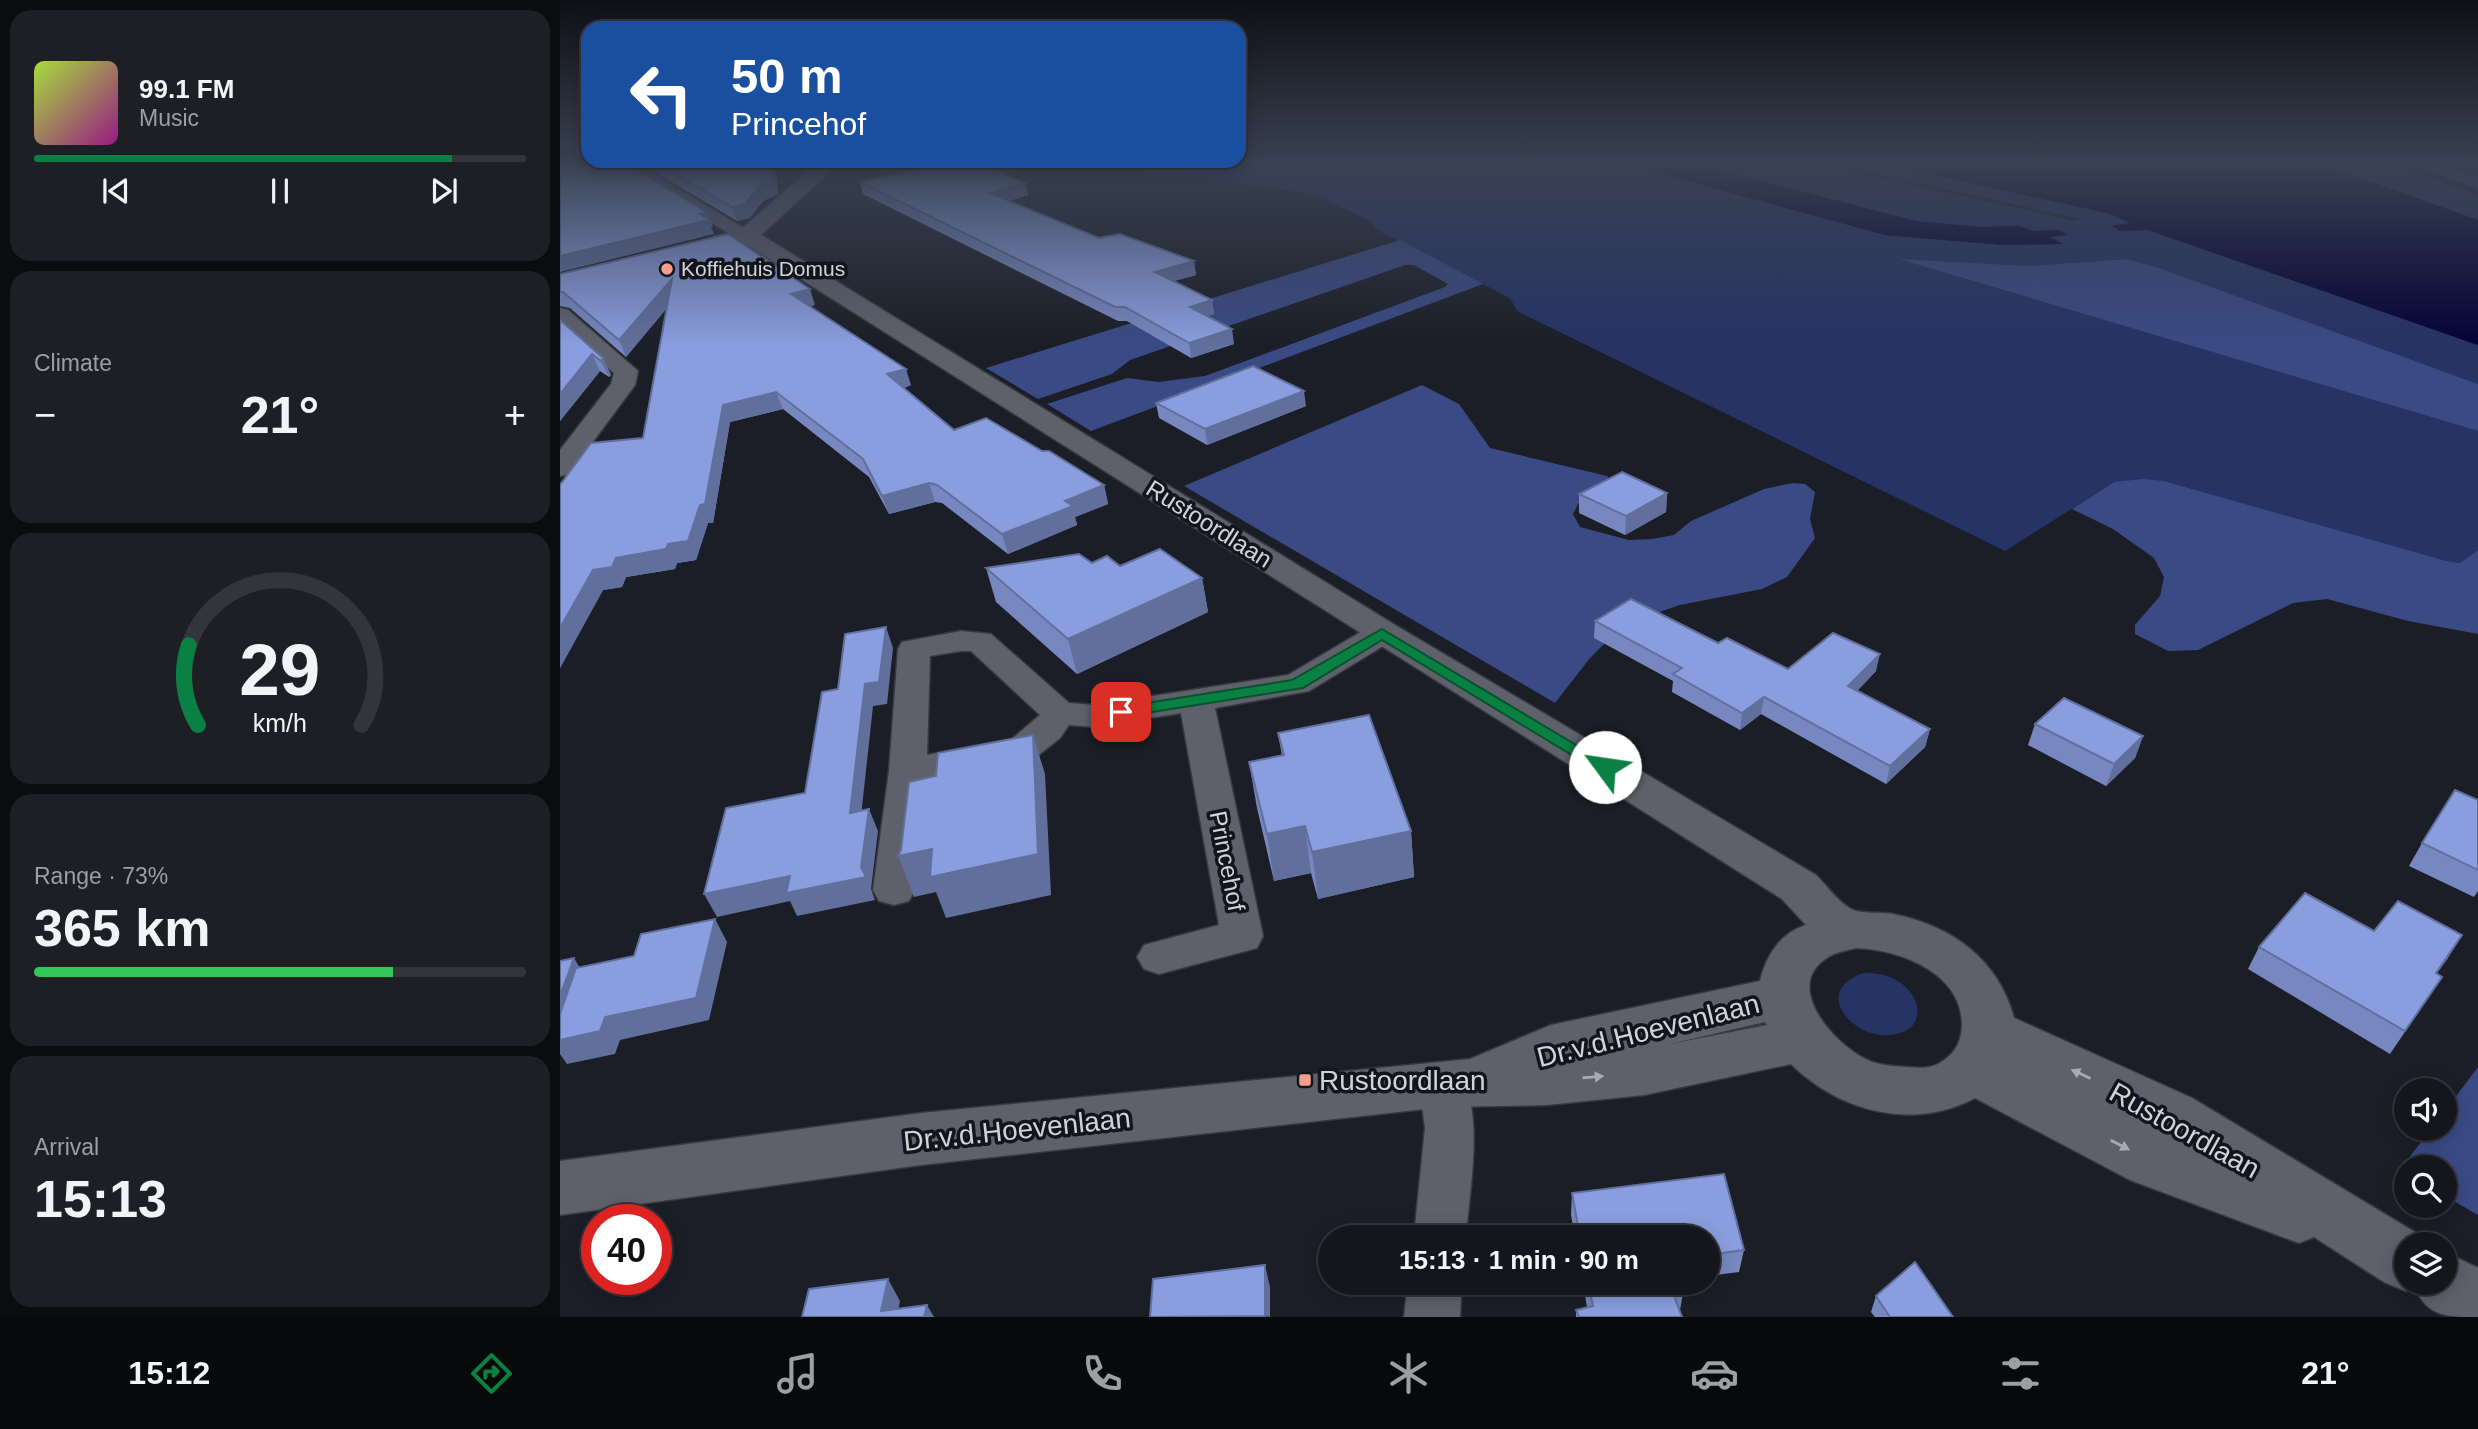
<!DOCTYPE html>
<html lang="en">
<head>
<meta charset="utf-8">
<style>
  body { margin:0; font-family:Helvetica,sans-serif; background:#1d1f25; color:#f1f3f6; height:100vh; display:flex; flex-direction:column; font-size:26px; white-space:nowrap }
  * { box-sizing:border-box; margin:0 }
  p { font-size:23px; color:#9d9fa3 }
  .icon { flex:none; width:38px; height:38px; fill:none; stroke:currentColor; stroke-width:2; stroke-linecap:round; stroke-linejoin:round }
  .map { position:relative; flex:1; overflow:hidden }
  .drawer { display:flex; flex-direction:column; gap:10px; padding:10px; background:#0b0c0f; width:560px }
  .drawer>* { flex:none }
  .hud { position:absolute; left:21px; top:21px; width:665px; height:147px; border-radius:21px; box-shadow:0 4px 18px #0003,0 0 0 2px #33353b; background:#1a4fa0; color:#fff; overflow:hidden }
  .buttons { position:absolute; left:1834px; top:1078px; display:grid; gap:14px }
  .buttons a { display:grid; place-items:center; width:63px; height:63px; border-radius:50%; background:#14161c; box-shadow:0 4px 18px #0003,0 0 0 2px #33353b; font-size:35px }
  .speed { position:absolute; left:21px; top:1204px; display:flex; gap:14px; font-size:35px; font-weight:700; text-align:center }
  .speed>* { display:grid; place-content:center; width:91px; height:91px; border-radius:50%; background:#14161c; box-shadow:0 4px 18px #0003,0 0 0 2px #33353b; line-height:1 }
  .speed .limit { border:10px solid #d22; background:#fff; color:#111 }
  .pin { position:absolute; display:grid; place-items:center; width:60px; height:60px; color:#fff; margin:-30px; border-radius:14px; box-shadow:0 4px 10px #0006 }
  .me { position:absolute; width:77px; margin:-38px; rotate:301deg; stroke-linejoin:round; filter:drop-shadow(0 0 5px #0008) }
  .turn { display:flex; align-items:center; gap:24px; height:147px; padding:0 35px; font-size:32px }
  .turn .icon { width:91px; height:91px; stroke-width:2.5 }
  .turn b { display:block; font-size:49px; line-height:60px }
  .big { font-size:52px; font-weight:700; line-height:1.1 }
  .drawer .widget { flex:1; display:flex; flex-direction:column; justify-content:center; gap:10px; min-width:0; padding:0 24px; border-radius:21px; background:#1d1f25 }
  .drawer .dial { align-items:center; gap:0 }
  .dial svg { height:182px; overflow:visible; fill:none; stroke:#33353b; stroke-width:7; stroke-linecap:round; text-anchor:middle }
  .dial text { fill:#f1f3f6; stroke:none }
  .song { display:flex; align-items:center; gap:21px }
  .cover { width:84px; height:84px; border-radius:10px; background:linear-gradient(135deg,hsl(80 70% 55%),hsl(310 70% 35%)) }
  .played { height:7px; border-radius:4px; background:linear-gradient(90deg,#0b8043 85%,#33353b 85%) }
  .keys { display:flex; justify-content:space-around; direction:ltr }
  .heat { display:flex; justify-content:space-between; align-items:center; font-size:38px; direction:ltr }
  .charge { height:10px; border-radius:5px; background:linear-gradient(90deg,#34c759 73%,#33353b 0) }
  .trip { position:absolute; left:758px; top:1225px; width:402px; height:70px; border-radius:35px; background:#14161c; box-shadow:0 4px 18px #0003,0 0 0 2px #33353b; font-weight:700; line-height:70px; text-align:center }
  .tab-bar { display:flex; height:112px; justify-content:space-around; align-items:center; background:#08090b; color:#9d9fa3 }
  .tab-bar .icon { width:49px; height:49px }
  .tab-bar .selected { color:#0b8043 }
  .tab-bar b { font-size:32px; color:#f1f3f6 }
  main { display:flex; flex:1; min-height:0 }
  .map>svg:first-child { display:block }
</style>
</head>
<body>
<main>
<section class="drawer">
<div class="widget">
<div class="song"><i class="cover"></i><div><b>99.1 FM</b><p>Music</p></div></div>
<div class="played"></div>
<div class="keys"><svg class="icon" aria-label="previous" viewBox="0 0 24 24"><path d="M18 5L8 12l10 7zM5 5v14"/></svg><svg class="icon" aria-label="pause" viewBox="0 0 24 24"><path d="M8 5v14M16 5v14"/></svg><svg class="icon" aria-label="next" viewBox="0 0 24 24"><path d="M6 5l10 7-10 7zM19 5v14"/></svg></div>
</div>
<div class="widget"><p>Climate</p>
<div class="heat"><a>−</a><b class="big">21°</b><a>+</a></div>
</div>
<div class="widget dial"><svg viewBox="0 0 100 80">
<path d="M14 69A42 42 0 1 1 86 69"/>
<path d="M14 69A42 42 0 0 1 10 34" stroke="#0b8043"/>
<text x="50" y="56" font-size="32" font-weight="700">29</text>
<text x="50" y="72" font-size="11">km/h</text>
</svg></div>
<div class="widget"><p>Range · 73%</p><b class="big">365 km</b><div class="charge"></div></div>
<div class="widget"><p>Arrival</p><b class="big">15:13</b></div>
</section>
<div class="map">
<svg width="1918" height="1317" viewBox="0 0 1918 1317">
  <rect width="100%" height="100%" fill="#1b1e26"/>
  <g fill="#263365">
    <polygon points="492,162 1058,162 1325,235 1444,245 1501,244 1489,237 1499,230 1474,231 1459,226 1421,227 1356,221 1128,162 1248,162 1516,221 1520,219 1262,162 1315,162 1551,214 1571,224 1553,226 1560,231 1588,230 1918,345 1918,384 1566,259 1469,266 1343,260 1918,431 1918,550 1900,563 1887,561 1604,481 1554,482 1445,551 957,311 950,298 818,230 809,220 753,194 633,176"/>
    <polygon points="1756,162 1821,162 1918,195 1918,220"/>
    <path d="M 1304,973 C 1316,973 1326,974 1336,980 C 1358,991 1369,1024 1340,1033 C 1298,1047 1247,991 1304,973 Z"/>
  </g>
  <g fill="#3a4a84">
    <polygon points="1841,162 1867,162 1918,177 1918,188"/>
    <polygon points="840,240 923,284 531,431 487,404 567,378 598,382 645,376 885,287 888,284 854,265 845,265 570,360 552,374 478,399 426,368"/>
    <polygon points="1339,259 1469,266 1566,259 1599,268 1918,384 1918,431"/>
    <polygon points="862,385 899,404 930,448 1047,476 1051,481 1018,504 1013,514 1020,527 1069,540 1092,539 1114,535 1131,521 1204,489 1233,483 1245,484 1255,492 1250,519 1255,538 1227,577 1202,589 1120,605 1064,624 1030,658 995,703 624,486"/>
    <polygon points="1583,479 1604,481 1887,561 1900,563 1918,550 1918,634 1848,621 1767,599 1733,603 1638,650 1608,651 1575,634 1575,625 1600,596 1604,577 1594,558 1553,529 1512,509 1554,482"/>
    <polygon points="1918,1067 1918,1215 1885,1196 1885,1167 1846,1167 1846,1174 1839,1171 1871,1129 1885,1129 1885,1111"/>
  </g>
  <g fill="#040236">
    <polygon points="1058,162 1128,162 1356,221 1421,227 1459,226 1474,231 1499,230 1508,235 1490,237 1504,244 1444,245 1325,235"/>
    <polygon points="1315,162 1756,162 1918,220 1918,345 1588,230 1560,231 1552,226 1570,223 1551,214"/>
  </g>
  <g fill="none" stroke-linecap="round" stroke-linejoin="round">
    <g stroke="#37393f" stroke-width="3">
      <g id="street">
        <polygon points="53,162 73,162 197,236 187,242 180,240"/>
        <polygon points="0,308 8,310 78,371 75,385 9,474 0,476 0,450 51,384 54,373 0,326"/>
        <path d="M 822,623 L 833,626 L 838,633 L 833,640 L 749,691 L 655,708 L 703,936 L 697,948 L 599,974 L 584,969 L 577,957 L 584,945 L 659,925 L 621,713 L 535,727 L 509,725 L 500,738 L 476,757 L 366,780 L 355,890 L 349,901 L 334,905 L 319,901 L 313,890 L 329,771 L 338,649 L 342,642 L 401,631 L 431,634 L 509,703 L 535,705 L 728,675 L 811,626 ZM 401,651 L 411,651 L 480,715 L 452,739 L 367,755 L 370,656 Z"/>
        <path d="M 883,1063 L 900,1069 C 924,1120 910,1182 906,1237 L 854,1237 L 865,1128 L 859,1083 L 866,1069 Z"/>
        <polygon points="848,1283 902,1283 900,1317 844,1317"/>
      </g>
    </g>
    <g stroke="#37393f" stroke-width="3">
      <path id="secondary" d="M 259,162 L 280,162 L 201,235 L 835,625 L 1256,875 C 1266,885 1278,902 1291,909 C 1299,914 1322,912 1333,914 C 1392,926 1438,959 1454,1018 L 1632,1098 L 1868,1240 L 1870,1244 L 1846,1244 L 1846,1283 L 1885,1283 L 1885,1252 L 1918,1268 L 1918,1317 C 1887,1317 1868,1317 1855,1288 L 1846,1291 L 1824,1282 L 1754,1237 L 1739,1243 L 1570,1180 L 1415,1098 C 1353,1131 1280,1112 1231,1064 L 1084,1095 L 987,1105 L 883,1107 L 361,1165 L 0,1215 L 0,1161 L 361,1113 L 910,1059 L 991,1025 L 1200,981 C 1206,956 1220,933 1246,925 L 1222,899 L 184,243 L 162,249 L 154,247 L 151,242 L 154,237 L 179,231 ZM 1296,948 C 1340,950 1402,972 1402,1025 C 1402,1043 1393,1056 1378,1064 C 1368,1069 1357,1068 1346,1067 C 1330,1066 1314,1065 1300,1056 C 1269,1038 1222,983 1270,956 C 1277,952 1288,950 1296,948 ZM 1205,1022 L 1207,1025 L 1110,1044 Z"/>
    </g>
    <use href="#street" fill="#5e616b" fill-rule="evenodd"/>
    <use href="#secondary" fill="#5e616b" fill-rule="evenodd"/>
    <g stroke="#777980" stroke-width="4.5">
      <polyline id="rail" points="1903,162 1918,166"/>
    </g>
    <use href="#rail" stroke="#12151c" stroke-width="2.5" stroke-dasharray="9" stroke-linecap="butt"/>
  </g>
  <g fill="#7788c0">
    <polygon points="78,162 215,162 218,194 203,201 190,218 177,221"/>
    <polygon points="300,182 465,183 468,195 449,201 539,238 634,261 636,275 613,281 652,300 654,314 647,316 674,344 631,358 567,321 558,321 303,194"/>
    <polygon points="0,274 255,305 250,306 351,385 344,388 394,430 482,451 544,485 548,504 515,517 517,525 448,554 382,503 375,502 329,514 309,477 223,409 170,422 153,523 148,523 136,560 117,563 115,569 66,577 62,587 43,590 0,668 0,485 83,438 107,308 66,357 10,308 0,306"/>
    <polygon points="0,320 43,358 51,375 49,377 40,371 0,421"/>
    <polygon points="596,403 746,406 647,445 599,418"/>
    <polygon points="1107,493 1106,512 1065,535 1019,513 1019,494"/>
    <polygon points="532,563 642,578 648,612 517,674 436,602 426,568"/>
    <polygon points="1035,621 1158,643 1228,669 1316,671 1297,691 1370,729 1365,747 1326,784 1201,714 1180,730 1112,692 1113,681 1034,638"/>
    <polygon points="1475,724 1583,736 1575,758 1546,786 1468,745"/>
    <polygon points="718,733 851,831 854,877 758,899 751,873 714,881 697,808 689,762 722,756"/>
    <polygon points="1918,800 1918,891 1914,897 1849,866 1862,843"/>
    <polygon points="1814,931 1888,958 1877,973 1882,977 1830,1054 1688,969 1699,947"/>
    <polygon points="1164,1174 1184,1250 1179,1272 1148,1276 1148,1237 1015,1237 1011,1215 1012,1193"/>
    <polygon points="1023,1283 1123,1283 1124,1288 1120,1310 1122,1317 1016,1317 1016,1310 1027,1307"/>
    <polygon points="1316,1296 1393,1317 1315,1317 1311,1312"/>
  </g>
  <g fill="#616f9c">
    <polygon points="211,162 215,162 218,194 203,201 190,218 177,221 172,207"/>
    <polygon points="465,183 468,195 433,205 430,193"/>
    <polygon points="148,213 153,227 151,227 154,234 0,272 0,256"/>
    <polygon points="634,261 636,275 597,286 595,272"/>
    <polygon points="112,279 118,294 66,357 59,340"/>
    <polygon points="250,289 255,305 236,309 231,294"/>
    <polygon points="652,300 654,314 632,321 630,307"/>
    <polygon points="672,329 674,344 631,358 629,343"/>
    <polygon points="32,354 40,371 0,421 0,394"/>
    <polygon points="43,358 51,375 49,377 41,361"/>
    <polygon points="346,369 351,385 333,391 327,374"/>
    <polygon points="744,391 746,406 647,445 645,429"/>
    <polygon points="216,392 223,409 170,422 153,523 148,523 136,560 117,563 115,569 66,577 62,587 43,590 0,668 0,628 33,570 56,558 108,544 163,405"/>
    <polygon points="369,483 375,502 329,514 322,496"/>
    <polygon points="544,485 548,504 515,517 517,525 448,554 442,534 505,501"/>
    <polygon points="1107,493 1106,512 1065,535 1066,516"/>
    <polygon points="642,578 648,612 517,674 508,639"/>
    <polygon points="326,627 333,648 327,704 313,706 299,835 290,813 305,684"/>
    <polygon points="1320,654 1316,671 1285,704 1288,686"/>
    <polygon points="1204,697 1201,714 1180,730 1182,713"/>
    <polygon points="1370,729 1365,747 1326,784 1330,766"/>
    <polygon points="473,735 485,774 491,895 386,918 376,892 354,897 338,856"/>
    <polygon points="1583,736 1575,758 1546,786 1554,764"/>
    <polygon points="309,809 318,831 311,889 315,900 237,916 230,901 157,917 144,894 230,876 301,867"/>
    <polygon points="745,826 751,873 714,881 707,834"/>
    <polygon points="851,831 854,877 758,899 752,852"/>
    <polygon points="155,919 167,942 149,1020 60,1040 55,1054 7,1064 0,1054 0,1040 45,1017"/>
    <polygon points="1902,935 1888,958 1861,995 1876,973"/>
    <polygon points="14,958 21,970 0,1017 0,996"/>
    <polygon points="705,1265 710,1287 710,1317 705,1316"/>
    <polygon points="328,1279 340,1301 337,1317 321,1311"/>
    <polygon points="367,1305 374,1317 364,1317"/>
  </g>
  <g fill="#8a9edf" stroke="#616f9c" stroke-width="2">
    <polygon points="0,162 64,162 148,213 140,214 149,220 0,256"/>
    <polygon points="95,162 211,162 213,181 198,188 185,204 172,207"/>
    <polygon points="390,162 414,162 465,183 430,193 539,238 560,234 634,261 595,272 652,300 630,307 672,329 629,343 565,307 555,307 300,182"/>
    <polygon points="168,234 250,289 231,294 346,369 327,374 394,430 426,418 482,451 489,451 544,485 505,501 513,506 442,534 377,485 369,483 322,496 303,459 216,392 163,405 145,504 140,505 128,541 108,544 106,549 56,558 52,567 33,570 0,628 0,485 31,443 83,438 112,279 59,340 3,292 0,292 0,274"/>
    <polygon points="0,320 43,358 41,361 32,354 0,394"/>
    <polygon points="693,366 744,391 645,429 596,403"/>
    <polygon points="1062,472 1107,493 1066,516 1019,494"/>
    <polygon points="600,549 642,578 508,639 426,568 519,554 532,563 547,556 560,566"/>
    <polygon points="1071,599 1158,643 1167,638 1228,669 1273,633 1320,654 1288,686 1370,729 1330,766 1204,697 1182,713 1113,674 1122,668 1035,621"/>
    <polygon points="326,627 319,682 305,684 290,813 309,809 301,867 306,877 226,893 230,876 144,894 166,808 245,793 262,692 278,689 285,634"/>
    <polygon points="1504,698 1583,736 1554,764 1475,724"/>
    <polygon points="809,715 851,831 752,852 745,826 707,834 689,762 724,755 718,733"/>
    <polygon points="473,735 478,854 370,877 372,849 338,856 341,850 349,782 376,776 378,753"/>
    <polygon points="1895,790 1918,800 1918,870 1862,843"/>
    <polygon points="1745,893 1814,931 1838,901 1902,935 1876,973 1882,977 1845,1031 1699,947"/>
    <polygon points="155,919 136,998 45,1017 40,1031 0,1040 0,1014 16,968 74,956 81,934"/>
    <polygon points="14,958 0,996 0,961"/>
    <polygon points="1164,1174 1184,1250 1148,1255 1148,1237 1020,1237 1012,1193"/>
    <polygon points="1355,1262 1393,1317 1330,1317 1316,1296"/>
    <polygon points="705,1265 705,1316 590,1317 593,1279"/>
    <polygon points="328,1279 321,1311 367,1305 364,1317 242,1317 249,1289"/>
    <polygon points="1028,1283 1123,1283 1124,1288 1112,1290 1122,1317 1019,1317 1016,1310 1033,1306"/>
  </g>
  <defs><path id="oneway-solid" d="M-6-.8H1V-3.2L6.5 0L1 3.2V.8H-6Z" transform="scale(1.75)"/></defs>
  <g fill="#a9abb2">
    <use href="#oneway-solid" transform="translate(1521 1074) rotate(-155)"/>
    <use href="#oneway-solid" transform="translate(1033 1077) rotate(-5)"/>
    <use href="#oneway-solid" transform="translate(1560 1145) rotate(27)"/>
  </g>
  <linearGradient id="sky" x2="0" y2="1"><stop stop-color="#0f1015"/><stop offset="0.47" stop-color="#394152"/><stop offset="1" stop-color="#394152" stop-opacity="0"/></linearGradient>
  <rect width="1918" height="346" fill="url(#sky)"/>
  <polygon fill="#0b8043" stroke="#07532c" stroke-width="2" points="822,629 1053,767 1045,773 1038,771 822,640 743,688 561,717 552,712 561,707 732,680"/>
  <g fill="#f49d8c" stroke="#12151c" stroke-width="2.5">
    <circle cx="107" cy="269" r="7"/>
    <rect x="738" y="1073" width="14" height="14" rx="3.5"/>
  </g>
  <g text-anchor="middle" stroke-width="7" stroke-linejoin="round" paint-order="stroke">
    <g font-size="21" fill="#d2d3d9" stroke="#12151c" text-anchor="start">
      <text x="121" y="276">Koffiehuis Domus</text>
    </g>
    <g font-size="24" fill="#d2d3d9" stroke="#12151c">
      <text transform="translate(649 524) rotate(32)" y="8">Rustoordlaan</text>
      <text transform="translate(667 861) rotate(79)" y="8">Princehof</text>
    </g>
    <g font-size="28" fill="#d2d3d9" stroke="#12151c">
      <text transform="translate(1088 1030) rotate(-14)" y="10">Dr.v.d.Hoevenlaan</text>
      <text transform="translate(457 1129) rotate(-6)" y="10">Dr.v.d.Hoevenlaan</text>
      <text transform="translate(1625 1130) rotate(29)" y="10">Rustoordlaan</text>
    </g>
    <g font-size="28" fill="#d2d3d9" stroke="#12151c" text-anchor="start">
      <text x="759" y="1090">Rustoordlaan</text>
    </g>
  </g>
</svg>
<div class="buttons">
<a><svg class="icon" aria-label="sound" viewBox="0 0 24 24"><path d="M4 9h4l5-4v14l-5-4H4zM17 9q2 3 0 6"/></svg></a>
<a><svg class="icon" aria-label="search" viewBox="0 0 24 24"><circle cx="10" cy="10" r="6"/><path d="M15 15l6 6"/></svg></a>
<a><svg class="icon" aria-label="layers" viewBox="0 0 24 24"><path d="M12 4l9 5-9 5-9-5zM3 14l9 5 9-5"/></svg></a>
</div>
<div class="speed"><div class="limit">40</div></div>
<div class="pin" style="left:561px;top:712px;background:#d93025"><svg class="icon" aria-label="arrive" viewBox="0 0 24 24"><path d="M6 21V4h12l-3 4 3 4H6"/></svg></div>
<svg class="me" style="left:1045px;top:767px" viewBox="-20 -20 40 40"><circle r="19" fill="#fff"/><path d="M0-13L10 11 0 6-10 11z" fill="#0b8043"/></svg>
<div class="trip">15:13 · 1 min · 90 m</div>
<div class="hud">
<div class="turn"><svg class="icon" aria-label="left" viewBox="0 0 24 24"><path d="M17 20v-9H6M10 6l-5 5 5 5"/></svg><div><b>50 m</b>Princehof</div></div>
</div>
</div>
</main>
<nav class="tab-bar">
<b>15:12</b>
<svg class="icon selected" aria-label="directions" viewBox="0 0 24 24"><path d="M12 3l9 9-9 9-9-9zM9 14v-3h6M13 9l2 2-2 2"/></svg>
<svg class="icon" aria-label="music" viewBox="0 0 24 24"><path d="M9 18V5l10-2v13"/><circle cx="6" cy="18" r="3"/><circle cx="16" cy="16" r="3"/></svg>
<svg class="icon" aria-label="phone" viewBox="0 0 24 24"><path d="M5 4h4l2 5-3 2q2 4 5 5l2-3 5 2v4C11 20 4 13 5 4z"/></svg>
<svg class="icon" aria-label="climate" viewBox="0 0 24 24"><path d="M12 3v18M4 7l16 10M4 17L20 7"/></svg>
<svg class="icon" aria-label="car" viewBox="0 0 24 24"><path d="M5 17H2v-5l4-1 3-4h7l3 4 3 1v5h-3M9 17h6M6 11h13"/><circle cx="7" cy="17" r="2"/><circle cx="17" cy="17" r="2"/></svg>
<svg class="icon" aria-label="filters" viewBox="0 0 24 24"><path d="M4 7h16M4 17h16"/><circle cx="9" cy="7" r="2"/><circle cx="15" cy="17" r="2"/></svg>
<b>21°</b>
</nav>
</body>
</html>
